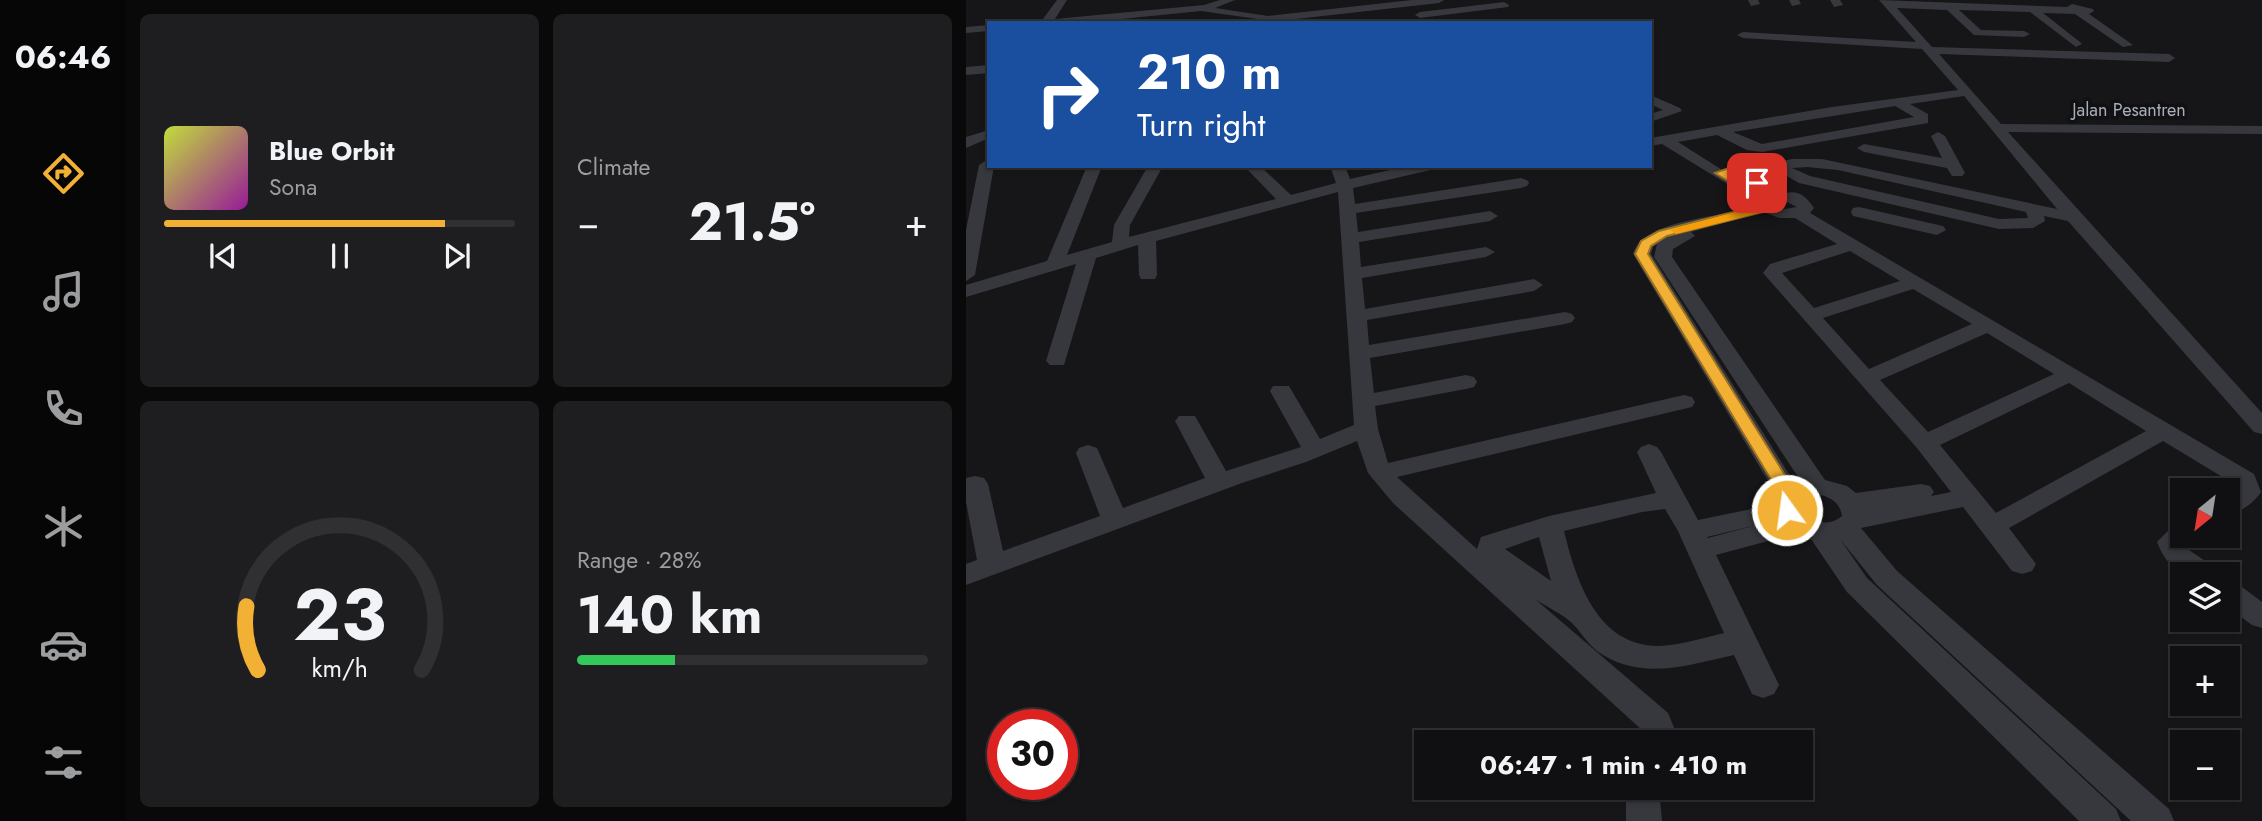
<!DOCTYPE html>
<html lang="en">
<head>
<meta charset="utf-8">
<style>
  body { margin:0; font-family:Jost,sans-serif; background:#1e1e20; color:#f1f3f6; height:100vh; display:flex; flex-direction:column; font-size:26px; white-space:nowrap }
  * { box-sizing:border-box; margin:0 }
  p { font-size:23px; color:#9c9d9f }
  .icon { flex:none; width:38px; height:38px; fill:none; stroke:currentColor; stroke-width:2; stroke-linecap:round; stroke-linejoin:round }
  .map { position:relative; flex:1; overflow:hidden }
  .panel { display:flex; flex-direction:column; gap:14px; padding:14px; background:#09090a; width:840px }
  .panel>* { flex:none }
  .top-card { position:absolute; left:21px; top:21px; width:665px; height:147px; border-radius:0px; box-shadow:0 2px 5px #0004,0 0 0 2px #303032; background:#1a4fa0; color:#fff; overflow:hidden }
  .needle { width:46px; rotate:210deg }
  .controls { position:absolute; left:1204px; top:478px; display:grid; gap:14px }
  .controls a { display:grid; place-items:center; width:70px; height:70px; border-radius:0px; background:#101012; box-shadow:0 2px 5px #0004,0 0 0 2px #303032; font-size:35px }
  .speed { position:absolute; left:21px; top:709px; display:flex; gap:14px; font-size:35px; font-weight:700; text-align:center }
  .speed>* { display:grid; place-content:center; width:91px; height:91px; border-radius:50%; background:#101012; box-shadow:0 2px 5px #0004,0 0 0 2px #303032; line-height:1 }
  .speed .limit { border:10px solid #d22; background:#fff; color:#111 }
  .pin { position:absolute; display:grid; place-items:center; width:60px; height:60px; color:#fff; margin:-30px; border-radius:14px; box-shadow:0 4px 10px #0006 }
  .me { position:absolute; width:77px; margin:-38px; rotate:346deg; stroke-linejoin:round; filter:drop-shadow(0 0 5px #0008) }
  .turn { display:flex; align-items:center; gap:24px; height:147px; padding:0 35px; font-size:32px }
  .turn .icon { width:91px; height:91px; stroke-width:2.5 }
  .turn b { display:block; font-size:49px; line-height:60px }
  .big { font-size:52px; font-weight:700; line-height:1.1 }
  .panel .widget { flex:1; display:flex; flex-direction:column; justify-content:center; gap:10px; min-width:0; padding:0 24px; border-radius:10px; background:#1e1e20 }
  .panel .dial { align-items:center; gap:0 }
  .dial svg { height:182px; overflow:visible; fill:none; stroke:#303032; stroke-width:7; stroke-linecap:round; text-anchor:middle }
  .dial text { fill:#f1f3f6; stroke:none }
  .song { display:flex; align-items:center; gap:21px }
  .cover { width:84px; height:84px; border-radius:10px; background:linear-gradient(135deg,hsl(70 70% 55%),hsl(300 70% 35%)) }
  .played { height:7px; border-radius:4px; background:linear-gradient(90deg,#f2b134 80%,#303032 80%) }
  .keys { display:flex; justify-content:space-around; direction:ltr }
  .heat { display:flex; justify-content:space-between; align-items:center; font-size:38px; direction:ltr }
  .charge { height:10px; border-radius:5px; background:linear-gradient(90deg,#34c759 28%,#303032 0) }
  .panel .tiles { flex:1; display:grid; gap:14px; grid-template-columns:repeat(2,1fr) }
  .trip { position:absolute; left:448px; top:730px; width:399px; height:70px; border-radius:0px; background:#101012; box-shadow:0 2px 5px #0004,0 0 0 2px #303032; font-weight:700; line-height:70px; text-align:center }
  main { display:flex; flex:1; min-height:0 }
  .dock { display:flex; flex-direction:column; width:126px; justify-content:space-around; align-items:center; background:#060607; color:#9c9d9f }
  .dock .icon { width:49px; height:49px }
  .dock .current { color:#f2b134 }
  .dock b { font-size:32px; color:#f1f3f6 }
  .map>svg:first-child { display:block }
</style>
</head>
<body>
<main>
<nav class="dock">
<b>06:46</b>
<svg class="icon current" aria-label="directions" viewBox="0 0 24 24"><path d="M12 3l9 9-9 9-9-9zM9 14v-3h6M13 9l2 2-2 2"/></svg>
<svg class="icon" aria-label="music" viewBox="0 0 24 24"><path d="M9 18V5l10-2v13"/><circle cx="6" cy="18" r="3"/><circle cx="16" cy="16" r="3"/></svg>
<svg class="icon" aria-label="phone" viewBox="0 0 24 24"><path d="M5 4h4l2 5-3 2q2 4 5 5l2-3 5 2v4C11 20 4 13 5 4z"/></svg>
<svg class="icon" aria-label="climate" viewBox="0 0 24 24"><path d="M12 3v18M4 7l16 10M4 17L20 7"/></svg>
<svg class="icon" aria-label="car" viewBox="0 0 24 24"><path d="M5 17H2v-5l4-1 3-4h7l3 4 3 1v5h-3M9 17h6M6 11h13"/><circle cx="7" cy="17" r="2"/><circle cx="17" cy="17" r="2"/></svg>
<svg class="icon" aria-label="filters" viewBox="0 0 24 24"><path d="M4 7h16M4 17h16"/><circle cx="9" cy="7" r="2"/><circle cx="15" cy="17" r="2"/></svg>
</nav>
<section class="panel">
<div class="tiles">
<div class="widget">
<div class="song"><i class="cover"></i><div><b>Blue Orbit</b><p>Sona</p></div></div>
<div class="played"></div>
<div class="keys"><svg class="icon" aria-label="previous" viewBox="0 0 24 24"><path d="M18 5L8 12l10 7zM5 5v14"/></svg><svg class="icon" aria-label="pause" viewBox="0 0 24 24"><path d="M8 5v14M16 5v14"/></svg><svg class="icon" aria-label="next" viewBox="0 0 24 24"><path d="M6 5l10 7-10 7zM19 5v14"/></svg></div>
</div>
<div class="widget"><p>Climate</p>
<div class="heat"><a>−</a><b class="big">21.5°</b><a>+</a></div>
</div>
<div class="widget dial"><svg viewBox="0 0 100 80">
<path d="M14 69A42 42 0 1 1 86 69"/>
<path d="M14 69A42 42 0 0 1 9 41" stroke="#f2b134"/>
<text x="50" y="56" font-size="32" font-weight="700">23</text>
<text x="50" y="72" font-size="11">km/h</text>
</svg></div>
<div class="widget"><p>Range · 28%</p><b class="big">140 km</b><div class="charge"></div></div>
</div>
</section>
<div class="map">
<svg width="1296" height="821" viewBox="0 0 1296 821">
  <rect width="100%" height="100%" fill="#161618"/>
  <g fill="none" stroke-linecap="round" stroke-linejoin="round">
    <g fill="#37383d" fill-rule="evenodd">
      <polygon points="91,0 101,0 89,19 238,5 254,0 269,0 249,8 302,16 446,0 478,0 473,3 321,20 320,23 235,11 116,23 74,23"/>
      <polygon points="782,0 792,0 794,4 785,6"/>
      <polygon points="823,0 833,0 835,4 826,6"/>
      <polygon points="864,0 874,0 877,5 868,7"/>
      <path d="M 913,0 L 1101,7 L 1106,4 L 1127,9 L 1128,11 L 1123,14 L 1167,45 L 1157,47 L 1109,14 L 1077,13 L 1114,42 L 1116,44 L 1110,47 L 1064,12 L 993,10 L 1015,30 L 1058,31 L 1064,34 L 1058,37 L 1008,35 L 981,10 L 931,8 L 966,47 L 1203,54 L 1209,58 L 1203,62 L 973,54 L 1035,124 L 1296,126 L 1296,134 L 1042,132 L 1296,413 L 1296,434 L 1288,432 L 1102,221 L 1078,216 L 1079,221 L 1067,228 L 1033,229 L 833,183 L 803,166 L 806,163 L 826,159 L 856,159 L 1091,209 L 998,96 L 944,104 L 962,114 L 962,123 L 796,152 L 781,150 L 751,135 L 712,142 C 725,150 791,193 801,194 C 822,197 830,182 848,208 L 844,213 L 1288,474 L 1295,492 C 1288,503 1274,512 1262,516 L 1262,494 L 1269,489 L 1268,484 L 1197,441 L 1043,528 L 1070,564 L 1066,571 L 1056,574 L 1046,571 L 997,507 L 895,528 L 931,571 L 1203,809 L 1208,821 L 1165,821 L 911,585 L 874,539 L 901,578 L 1150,809 L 1155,821 L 1113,821 L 881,592 L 845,539 L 832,533 L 750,555 L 813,685 L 808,694 L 797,698 L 786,694 L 768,655 C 722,665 674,682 631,651 C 621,643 615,632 606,623 C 596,614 581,607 569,599 L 702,713 L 714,742 L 680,742 L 677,731 L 427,503 L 402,473 L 391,441 L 340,462 L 276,483 L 0,585 L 0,564 L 11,560 L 0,502 L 0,478 L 9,476 L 18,478 L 22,484 L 37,551 L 134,516 L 110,453 L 113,448 L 122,445 L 131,448 L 157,508 L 239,478 L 209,421 L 213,416 L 229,416 L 260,471 L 335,447 L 304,391 L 307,386 L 323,386 L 354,439 L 388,425 L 372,192 L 190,241 L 191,275 L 189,279 L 175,279 L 173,275 L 172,245 L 130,258 L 98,365 L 84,365 L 80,361 L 110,264 L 0,297 L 0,285 L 81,261 L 121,166 L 136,166 L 101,255 L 146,242 L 148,225 L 182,166 L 197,166 L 164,225 L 163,237 L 310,199 L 278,166 L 294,166 L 325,195 L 370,183 L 364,166 L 379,166 L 384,179 L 442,166 L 471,166 L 469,169 L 387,188 L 389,204 L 555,178 L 561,180 L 563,183 L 561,186 L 555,188 L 390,213 L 392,232 L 524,211 L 532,216 L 524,221 L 393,242 L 395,267 L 520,247 L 529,252 L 520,257 L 396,278 L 399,309 L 568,279 L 577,285 L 568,291 L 401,320 L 403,345 L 599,312 L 606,314 L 609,318 L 606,322 L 599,324 L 404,358 L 408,393 L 500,375 L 508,377 L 511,382 L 508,387 L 500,389 L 409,406 L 412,429 L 422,463 L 718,395 L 726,397 L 729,402 L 726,407 L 431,477 L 511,549 L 515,537 L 583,516 L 690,493 L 671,452 L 675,447 L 683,444 L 691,447 L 695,452 L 732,520 L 810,504 L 811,496 L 667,254 C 679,216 761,220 792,203 L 696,144 L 684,146 L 684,138 L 866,107 L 992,90 L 956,49 L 777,38 L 771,35 L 777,32 L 950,42 ZM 929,106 L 948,117 L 796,144 L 767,132 ZM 841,167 L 872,170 L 1060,212 L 1062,218 L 1033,219 L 844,176 L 826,168 ZM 819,201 L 831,207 L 818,209 L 808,204 ZM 798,212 L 813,218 L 829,218 L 871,244 L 804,264 L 797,273 L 951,448 L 985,492 L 965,496 L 968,492 L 964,486 L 955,484 L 890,493 L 881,486 L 859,480 L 706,257 L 707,249 L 729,236 L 725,232 ZM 691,244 L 688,257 L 834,480 L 828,482 L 685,254 L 687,247 ZM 884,251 L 934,281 L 848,308 L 816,273 ZM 947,289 L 1006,324 L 903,369 L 857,318 ZM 1021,333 L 1088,374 L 962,432 L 914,380 ZM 1103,383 L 1180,431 L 1030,513 L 974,445 ZM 851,494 C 864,497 874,502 876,516 C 860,529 847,520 834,508 L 836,500 ZM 699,509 L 712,531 L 758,633 C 737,638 715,645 694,646 C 631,647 610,580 598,531 L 676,512 ZM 791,525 L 742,538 L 741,537 ZM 573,537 L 585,581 L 539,549 Z"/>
      <polygon points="538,2 543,5 542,7 454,18 449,15 454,12"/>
      <polygon points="23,25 23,31 0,33 0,27"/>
      <polygon points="23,65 23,73 0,75 0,67"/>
      <polygon points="684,95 714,108 716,111 684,122 684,114 697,110 684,104"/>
      <polygon points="23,130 23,138 0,148 0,137"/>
      <polygon points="972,132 979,136 999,173 996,176 986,176 981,168 898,152 891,148 898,144 976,158 965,136"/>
      <polygon points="21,160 23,166 28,166 9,275 0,281 0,230 13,165"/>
      <polygon points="893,207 977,226 980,230 971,235 887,216 885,212 887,208"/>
      <path d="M 1216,524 L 1216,536 L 1228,536 L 1219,545 L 1220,548 L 1248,567 L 1252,574 C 1220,574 1204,575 1191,542 L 1207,526 Z"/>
      <polygon points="1262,581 1272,584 1296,602 1296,628 1286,625 1262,607"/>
      <polygon points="664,788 699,788 694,799 696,821 660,821 660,798"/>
    </g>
  </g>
  <polygon fill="#f2b134" stroke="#9d7322" stroke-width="2" points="768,166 795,181 795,185 791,186 767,173 763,174 804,198 805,210 701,236 685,246 682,254 832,496 827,514 814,514 812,510 815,496 669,254 675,241 693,231 795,205 795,202 749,173"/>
  <polygon fill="#f59e0b" points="790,195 804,198 805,210 710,234 704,230 795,205 789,197"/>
  <g text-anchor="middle" stroke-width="7" stroke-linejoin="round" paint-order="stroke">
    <g font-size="18" fill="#a8adb8" stroke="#111113">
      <text x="1163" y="116">Jalan Pesantren</text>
    </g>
  </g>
</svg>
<div class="controls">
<a><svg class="needle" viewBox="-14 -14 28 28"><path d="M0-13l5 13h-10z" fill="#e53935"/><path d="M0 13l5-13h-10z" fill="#9c9d9f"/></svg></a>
<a><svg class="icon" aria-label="layers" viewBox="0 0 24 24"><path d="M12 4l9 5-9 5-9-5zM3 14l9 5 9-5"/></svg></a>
<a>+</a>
<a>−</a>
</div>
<div class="speed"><div class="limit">30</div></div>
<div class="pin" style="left:791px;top:183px;background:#d93025"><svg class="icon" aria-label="arrive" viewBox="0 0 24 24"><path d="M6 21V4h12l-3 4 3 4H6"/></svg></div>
<svg class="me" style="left:821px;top:510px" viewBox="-20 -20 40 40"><circle r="17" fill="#f2b134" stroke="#fff" stroke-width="3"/><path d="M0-11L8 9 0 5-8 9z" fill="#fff"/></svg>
<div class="trip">06:47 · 1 min · 410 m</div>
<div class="top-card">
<div class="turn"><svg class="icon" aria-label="right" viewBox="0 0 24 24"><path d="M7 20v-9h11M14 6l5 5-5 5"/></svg><div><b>210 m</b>Turn right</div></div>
</div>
</div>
</main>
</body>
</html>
